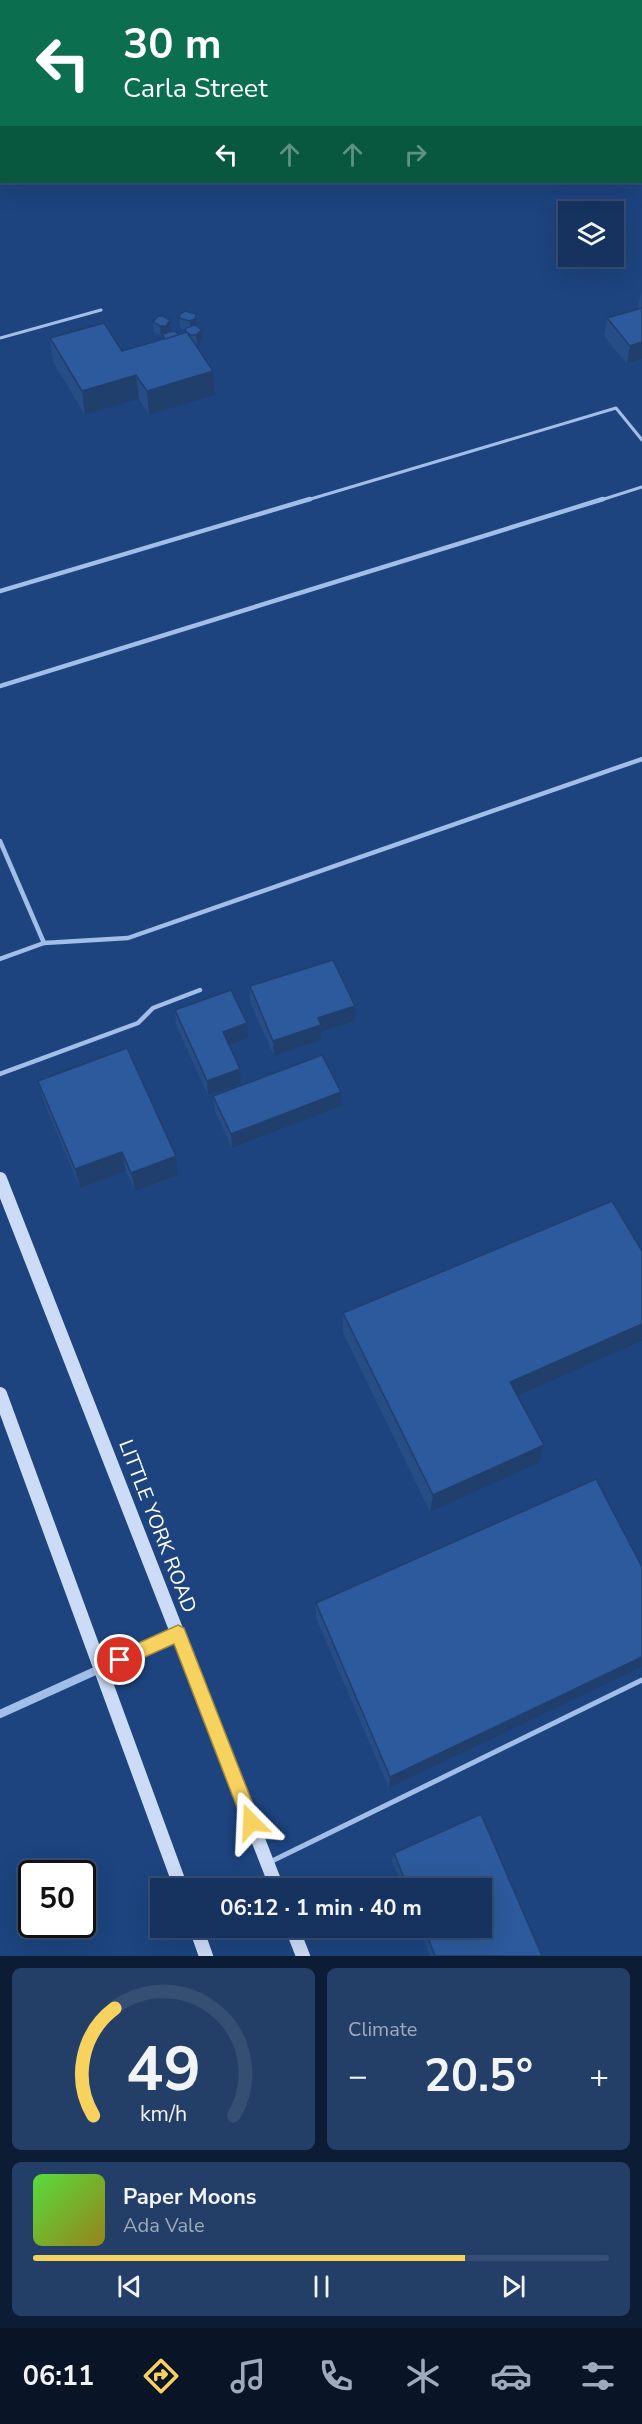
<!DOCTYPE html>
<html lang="en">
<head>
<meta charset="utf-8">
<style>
  body { margin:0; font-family:"Nunito Sans",sans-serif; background:#233f68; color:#f1f3f6; height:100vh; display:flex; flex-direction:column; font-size:22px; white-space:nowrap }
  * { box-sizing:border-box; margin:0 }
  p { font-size:20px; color:#9eaabd }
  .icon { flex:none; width:33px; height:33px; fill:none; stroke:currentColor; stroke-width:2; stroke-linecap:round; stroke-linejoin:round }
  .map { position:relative; height:1956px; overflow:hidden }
  .side { display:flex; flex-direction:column; gap:12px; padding:12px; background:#0c1c34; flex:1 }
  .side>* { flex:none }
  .banner { position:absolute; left:0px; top:0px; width:642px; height:183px; box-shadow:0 6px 24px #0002,0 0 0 2px #354e74; background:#0b6e4f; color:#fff; overflow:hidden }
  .fabs { position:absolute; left:558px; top:201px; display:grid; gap:12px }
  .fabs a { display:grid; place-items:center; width:66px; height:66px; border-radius:0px; background:#16335f; box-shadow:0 6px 24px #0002,0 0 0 2px #354e74; font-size:30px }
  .speed { position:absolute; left:18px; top:1860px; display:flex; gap:12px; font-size:30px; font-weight:700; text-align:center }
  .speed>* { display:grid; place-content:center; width:78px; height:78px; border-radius:50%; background:#16335f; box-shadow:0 6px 24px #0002,0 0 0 2px #354e74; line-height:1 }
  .speed .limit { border:3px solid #111; border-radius:9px; background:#fff; color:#111 }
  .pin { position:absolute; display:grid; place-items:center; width:51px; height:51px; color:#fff; margin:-26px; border:3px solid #fff; border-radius:50%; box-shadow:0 2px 6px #0007 }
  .me { position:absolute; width:66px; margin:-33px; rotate:339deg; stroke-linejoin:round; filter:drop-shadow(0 0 4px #0008) }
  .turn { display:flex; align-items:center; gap:21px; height:126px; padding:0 24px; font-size:27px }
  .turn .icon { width:78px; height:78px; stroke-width:2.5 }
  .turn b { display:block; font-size:42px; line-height:51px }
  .lanes { display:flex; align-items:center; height:57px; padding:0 24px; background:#0003; justify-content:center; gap:30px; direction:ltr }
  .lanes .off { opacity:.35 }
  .big { font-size:45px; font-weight:700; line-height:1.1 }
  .side .tile { flex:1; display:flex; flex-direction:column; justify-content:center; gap:9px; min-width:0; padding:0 21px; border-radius:9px; background:#233f68 }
  .side .dial { align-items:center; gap:0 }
  .dial svg { height:156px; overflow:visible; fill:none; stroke:#354e74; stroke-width:7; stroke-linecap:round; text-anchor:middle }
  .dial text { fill:#f1f3f6; stroke:none }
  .song { display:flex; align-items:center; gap:18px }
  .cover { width:72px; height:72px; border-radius:9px; background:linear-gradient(135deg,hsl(110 70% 55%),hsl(50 70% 35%)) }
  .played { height:6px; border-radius:3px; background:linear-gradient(90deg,#f8d25f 75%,#354e74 75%) }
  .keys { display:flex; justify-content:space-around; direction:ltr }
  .heat { display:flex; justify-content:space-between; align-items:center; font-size:33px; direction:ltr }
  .side .tiles { flex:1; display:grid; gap:12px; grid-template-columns:1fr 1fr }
  .tile:last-child { grid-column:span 2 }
  .trip { position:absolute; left:150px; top:1878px; width:342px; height:60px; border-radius:0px; background:#16335f; box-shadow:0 6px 24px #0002,0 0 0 2px #354e74; font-weight:700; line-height:60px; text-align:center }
  .dock { display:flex; height:96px; justify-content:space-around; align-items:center; background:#091426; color:#9eaabd }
  .dock .icon { width:42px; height:42px }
  .dock .on { color:#f8d25f }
  .dock b { font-size:27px; color:#f1f3f6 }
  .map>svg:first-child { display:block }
</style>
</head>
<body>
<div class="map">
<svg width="642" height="1956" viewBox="0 0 642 1956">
  <rect width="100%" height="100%" fill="#1d447f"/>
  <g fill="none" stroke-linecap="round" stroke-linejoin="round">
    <g stroke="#a1bee8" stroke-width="3">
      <polyline points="0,338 101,310"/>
      <polyline points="304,501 616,408 642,440"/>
      <polyline points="598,501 642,487"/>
    </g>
    <g stroke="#a1bee8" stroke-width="4.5">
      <polyline points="0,591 310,499"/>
      <polyline points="0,686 603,499"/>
      <polyline points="0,841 44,943 0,959"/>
      <polyline points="44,943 128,938 642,759"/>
      <polyline points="0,1074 138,1023 153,1008 200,990"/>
    </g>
    <polyline stroke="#a1bee8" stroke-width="5" points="270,1862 642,1680"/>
    <polyline stroke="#a1bee8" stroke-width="8" points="0,1714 177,1634"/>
    <g stroke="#ccdcf6" stroke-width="14">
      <polyline points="0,1179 277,1888"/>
      <polyline points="0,1394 181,1888"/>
      <polyline points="196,1928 206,1956"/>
      <polyline points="292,1928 303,1956"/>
    </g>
  </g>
  <g fill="#274d86">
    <polygon points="509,0 642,0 642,17 640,17 640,2 509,2"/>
    <polygon points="641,290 642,359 627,364 604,336 607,318 638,309"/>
    <polygon points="196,314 196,326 202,340 196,345 215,395 149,415 139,399 85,415 53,362 50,338 122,351 163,339 163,336 161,336 154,332 153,322 170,320 171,330 169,332 178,335 185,333 185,330 180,328 179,318"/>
    <polygon points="250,986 355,1006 355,1021 321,1032 321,1040 274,1056 250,1002"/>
    <polygon points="175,1010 248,1038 229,1045 241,1084 208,1095 176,1025"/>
    <polygon points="38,1081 176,1156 178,1175 135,1191 126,1171 80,1188 43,1100"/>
    <polygon points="213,1096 341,1106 232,1148 215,1111"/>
    <polygon points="343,1313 642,1341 517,1396 544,1445 539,1463 430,1512 343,1333"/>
    <polygon points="642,1567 642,1667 389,1788 316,1618 316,1603"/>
    <polygon points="481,1814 542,1956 430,1956 419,1928 482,1928 482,1888 403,1888 392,1861 394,1853"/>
  </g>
  <g fill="#203f6d">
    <polygon points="568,0 622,0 622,2 562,2"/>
    <polygon points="633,0 642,0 642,17 640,17 640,2 633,2"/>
    <polygon points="2,12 2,22 0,23 0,13"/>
    <rect x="0" y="100" width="2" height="19"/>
    <polygon points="196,314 196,328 191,331 190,321"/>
    <polygon points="170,320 171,330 166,336 161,336 160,326"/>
    <polygon points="202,330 202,340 197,345 196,335"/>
    <polygon points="642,342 642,359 627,364 630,346"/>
    <polygon points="213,371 215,395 149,415 147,391"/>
    <polygon points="136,375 139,399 85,415 82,391"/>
    <polygon points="355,1006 355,1021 321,1032 321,1040 274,1056 273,1041 318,1018"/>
    <polygon points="247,1023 248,1038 224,1047 223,1032"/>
    <polygon points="240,1069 241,1084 208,1095 207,1081"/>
    <polygon points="341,1092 341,1106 232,1148 231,1134"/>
    <polygon points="122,1152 126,1171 80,1188 75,1169"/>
    <polygon points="176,1156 178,1175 135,1191 131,1173"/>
    <polygon points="642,1324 642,1341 506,1401 510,1382"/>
    <polygon points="544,1445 539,1463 430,1512 433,1495"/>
    <polygon points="642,1657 642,1667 389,1788 390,1777"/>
  </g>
  <g fill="#2d5a9c" stroke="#203f6d" stroke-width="1.5">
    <polygon points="532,0 568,0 562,2 534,2"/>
    <polygon points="0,77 2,80 2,100 0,100"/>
    <polygon points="642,308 642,342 630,346 607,318"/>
    <polygon points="185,311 196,314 195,319 190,321 179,318 180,314"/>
    <polygon points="158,316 163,316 170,320 166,326 160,326 153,322"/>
    <polygon points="104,323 122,351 187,332 213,371 147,391 136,375 82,391 50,338"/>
    <polygon points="195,325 202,330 196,335 191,335 185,331 186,328"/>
    <polygon points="174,331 178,334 178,335 165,339 164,338 163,334"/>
    <polygon points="333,960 355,1006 318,1018 321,1025 273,1041 250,986"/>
    <polygon points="231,990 247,1023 223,1032 240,1069 207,1081 175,1010"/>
    <polygon points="127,1048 176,1156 131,1173 122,1152 75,1169 38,1081"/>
    <polygon points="322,1055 341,1092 231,1134 213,1096"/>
    <polygon points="612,1201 642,1251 642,1324 510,1382 544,1445 433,1495 343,1313"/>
    <polygon points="596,1479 642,1567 642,1657 390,1777 316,1603"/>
    <polygon points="481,1814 542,1956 435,1956 424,1928 482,1928 482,1888 408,1888 394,1853"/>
  </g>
  <polygon fill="#f8d25f" stroke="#a1883e" stroke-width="1.5" points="178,1625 184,1628 260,1822 257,1828 251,1831 245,1828 174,1644 120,1668 114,1666 111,1660 114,1654"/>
  <g text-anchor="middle" stroke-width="6" stroke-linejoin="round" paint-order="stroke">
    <g font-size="20" fill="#fff" stroke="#1d447f">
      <text transform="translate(158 1526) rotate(69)" y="7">LITTLE YORK ROAD</text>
    </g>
  </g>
</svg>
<div class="fabs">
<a><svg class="icon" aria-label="layers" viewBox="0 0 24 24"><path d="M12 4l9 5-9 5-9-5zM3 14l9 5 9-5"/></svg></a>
</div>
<div class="speed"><div class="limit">50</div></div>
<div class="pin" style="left:120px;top:1660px;background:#d93025"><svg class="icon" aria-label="arrive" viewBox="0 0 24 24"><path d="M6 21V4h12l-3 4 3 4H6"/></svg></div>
<svg class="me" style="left:251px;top:1822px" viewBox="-20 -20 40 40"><path d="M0-17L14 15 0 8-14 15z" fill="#f8d25f" stroke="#fff" stroke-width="4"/></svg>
<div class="trip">06:12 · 1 min · 40 m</div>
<div class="banner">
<div class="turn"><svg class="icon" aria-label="left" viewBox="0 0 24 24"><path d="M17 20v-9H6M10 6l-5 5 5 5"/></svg><div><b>30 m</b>Carla Street</div></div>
<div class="lanes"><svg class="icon" aria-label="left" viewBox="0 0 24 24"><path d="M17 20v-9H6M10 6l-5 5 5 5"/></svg><svg class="icon off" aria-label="ahead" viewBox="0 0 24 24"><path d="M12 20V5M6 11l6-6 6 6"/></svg><svg class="icon off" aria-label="ahead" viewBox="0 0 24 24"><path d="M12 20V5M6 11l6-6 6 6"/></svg><svg class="icon off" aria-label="right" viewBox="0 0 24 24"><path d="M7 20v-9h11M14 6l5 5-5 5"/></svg></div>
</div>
</div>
<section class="side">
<div class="tiles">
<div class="tile dial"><svg viewBox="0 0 100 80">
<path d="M14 69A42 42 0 1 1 86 69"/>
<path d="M14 69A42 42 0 0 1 25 14" stroke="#f8d25f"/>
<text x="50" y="56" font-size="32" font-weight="700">49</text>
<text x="50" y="72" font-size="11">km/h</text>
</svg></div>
<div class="tile"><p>Climate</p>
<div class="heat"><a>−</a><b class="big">20.5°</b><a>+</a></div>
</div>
<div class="tile">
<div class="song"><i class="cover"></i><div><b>Paper Moons</b><p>Ada Vale</p></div></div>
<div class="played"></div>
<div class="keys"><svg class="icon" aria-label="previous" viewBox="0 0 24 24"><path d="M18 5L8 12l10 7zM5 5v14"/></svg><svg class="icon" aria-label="pause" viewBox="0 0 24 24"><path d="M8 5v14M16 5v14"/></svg><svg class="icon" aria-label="next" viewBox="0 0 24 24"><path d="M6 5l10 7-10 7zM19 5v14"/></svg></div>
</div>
</div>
</section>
<nav class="dock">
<b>06:11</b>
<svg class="icon on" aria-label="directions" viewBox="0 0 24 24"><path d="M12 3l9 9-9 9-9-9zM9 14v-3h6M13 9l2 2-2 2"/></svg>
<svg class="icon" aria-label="music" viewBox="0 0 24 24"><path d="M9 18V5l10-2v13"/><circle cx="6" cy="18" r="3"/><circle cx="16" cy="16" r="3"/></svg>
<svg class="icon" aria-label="phone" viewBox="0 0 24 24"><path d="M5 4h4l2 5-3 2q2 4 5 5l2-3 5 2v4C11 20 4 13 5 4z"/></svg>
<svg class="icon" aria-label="climate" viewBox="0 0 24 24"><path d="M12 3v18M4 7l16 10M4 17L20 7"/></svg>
<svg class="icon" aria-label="car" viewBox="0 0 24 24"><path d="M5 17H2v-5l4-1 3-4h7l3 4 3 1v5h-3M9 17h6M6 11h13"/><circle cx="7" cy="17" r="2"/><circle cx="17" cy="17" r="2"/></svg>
<svg class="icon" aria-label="filters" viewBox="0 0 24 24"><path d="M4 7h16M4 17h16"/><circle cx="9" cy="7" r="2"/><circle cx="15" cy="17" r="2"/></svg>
</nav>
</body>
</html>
